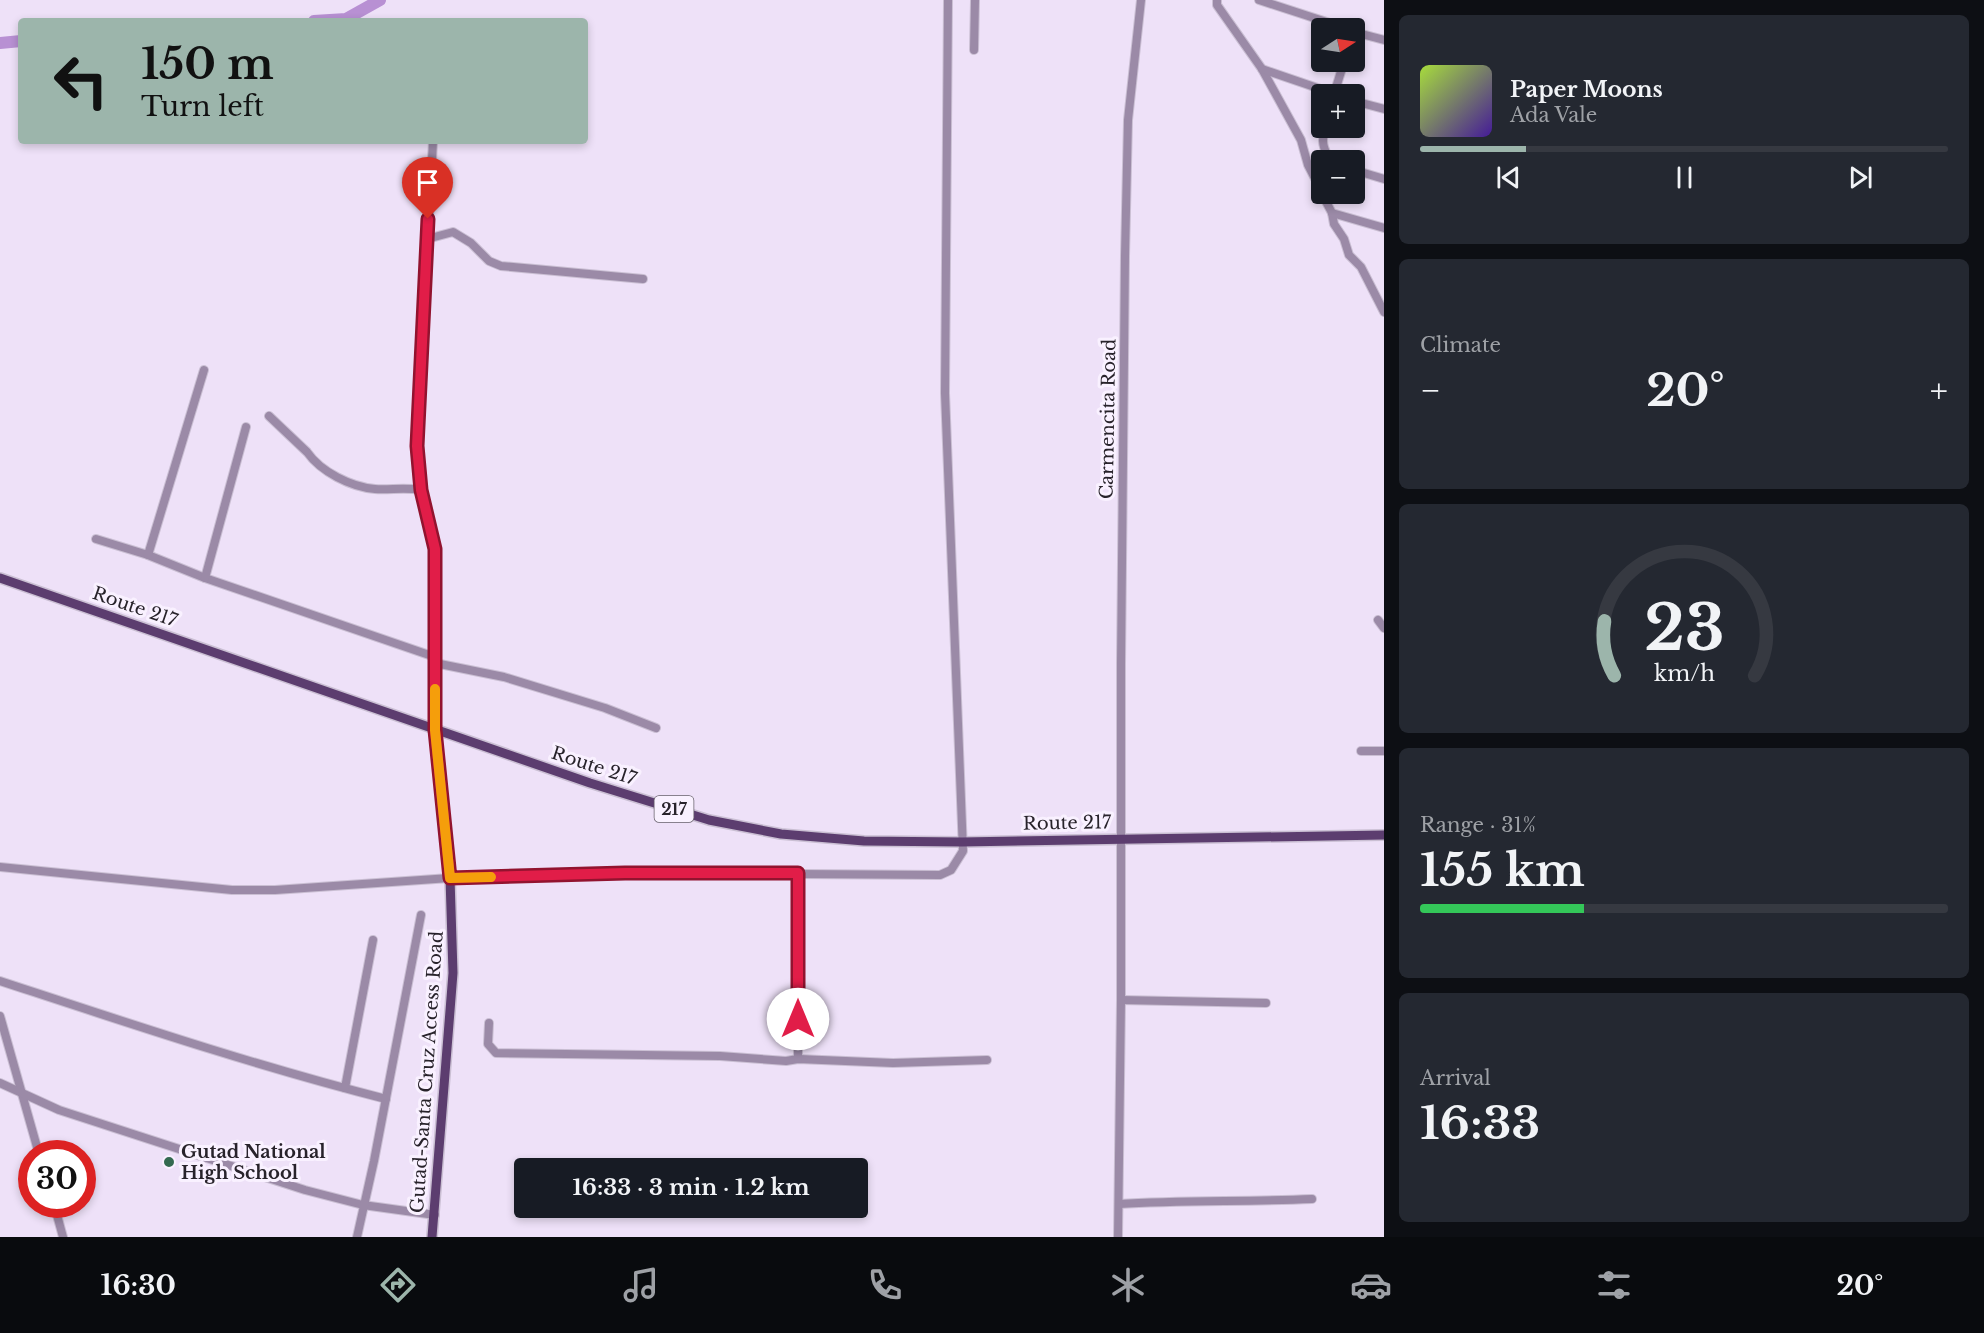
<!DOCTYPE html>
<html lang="en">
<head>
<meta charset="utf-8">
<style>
  body { margin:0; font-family:"Libre Baskerville",serif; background:#242831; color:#f1f3f6; height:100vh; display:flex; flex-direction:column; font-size:22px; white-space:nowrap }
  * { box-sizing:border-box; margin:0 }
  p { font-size:20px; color:#9ea1a6 }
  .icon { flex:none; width:33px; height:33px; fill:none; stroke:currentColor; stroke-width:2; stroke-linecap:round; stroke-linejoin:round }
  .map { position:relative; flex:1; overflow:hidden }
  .details { display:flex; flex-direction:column; gap:15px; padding:15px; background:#0d0f14; width:600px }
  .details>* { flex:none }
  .banner { position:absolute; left:18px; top:18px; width:570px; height:126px; border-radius:6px; box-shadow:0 3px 9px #0003; background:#9cb5ab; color:#111; overflow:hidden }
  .needle { width:39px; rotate:78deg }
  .tools { position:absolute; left:1311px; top:18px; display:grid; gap:12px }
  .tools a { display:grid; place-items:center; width:54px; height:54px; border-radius:6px; background:#171b24; box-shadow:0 3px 9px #0003; font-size:30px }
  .speed { position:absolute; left:18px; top:1140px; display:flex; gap:12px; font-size:30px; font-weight:700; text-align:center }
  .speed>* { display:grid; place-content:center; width:78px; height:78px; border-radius:50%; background:#171b24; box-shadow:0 3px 9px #0003; line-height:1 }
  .speed .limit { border:9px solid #d22; background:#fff; color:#111 }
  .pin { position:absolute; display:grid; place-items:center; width:51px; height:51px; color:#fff; margin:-62px -26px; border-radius:50% 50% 50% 0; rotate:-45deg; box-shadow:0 0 6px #0007 }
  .pin .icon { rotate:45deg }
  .me { position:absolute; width:66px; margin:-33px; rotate:0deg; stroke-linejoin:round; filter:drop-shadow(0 0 4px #0008) }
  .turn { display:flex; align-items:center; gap:21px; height:126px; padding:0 24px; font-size:27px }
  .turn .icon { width:78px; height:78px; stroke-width:2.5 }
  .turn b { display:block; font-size:42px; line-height:51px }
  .big { font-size:45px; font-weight:700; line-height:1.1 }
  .details .widget { flex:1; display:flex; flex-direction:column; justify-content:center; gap:9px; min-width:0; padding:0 21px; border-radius:9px; background:#242831 }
  .details .dial { align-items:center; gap:0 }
  .dial svg { height:156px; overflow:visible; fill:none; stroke:#363941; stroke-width:7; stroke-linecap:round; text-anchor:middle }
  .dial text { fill:#f1f3f6; stroke:none }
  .song { display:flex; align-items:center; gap:18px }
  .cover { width:72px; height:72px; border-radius:9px; background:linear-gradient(135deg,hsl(80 70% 55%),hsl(260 70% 35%)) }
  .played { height:6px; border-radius:3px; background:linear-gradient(90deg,#9cb5ab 20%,#363941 20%) }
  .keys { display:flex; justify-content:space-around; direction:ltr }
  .heat { display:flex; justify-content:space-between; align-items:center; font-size:33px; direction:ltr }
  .charge { height:9px; border-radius:4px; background:linear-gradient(90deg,#34c759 31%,#363941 0) }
  .trip { position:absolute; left:514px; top:1158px; width:354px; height:60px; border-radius:6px; background:#171b24; box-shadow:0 3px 9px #0003; font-weight:700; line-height:60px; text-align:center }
  .tab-bar { display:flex; height:96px; justify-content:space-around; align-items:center; background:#090b0e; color:#9ea1a6 }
  .tab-bar .icon { width:42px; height:42px }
  .tab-bar .on { color:#9cb5ab }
  .tab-bar b { font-size:27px; color:#f1f3f6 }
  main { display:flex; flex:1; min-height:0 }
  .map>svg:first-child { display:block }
</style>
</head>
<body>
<main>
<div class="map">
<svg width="1384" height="1237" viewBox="0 0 1384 1237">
  <rect width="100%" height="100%" fill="#eee1f8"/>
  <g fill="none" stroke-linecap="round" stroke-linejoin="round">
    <g stroke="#b890d3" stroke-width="12">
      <polyline points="314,21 346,19 380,0"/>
      <polyline points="0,43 21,41"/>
    </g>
    <g stroke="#cabfd3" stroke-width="10">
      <g id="minor">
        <polyline points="1217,0 1217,5 1262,69 1301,140 1308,165 1322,192"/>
        <polyline points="1259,0 1345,28"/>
        <polyline points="1354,32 1384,40"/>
        <polyline points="974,50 975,0"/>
        <polyline points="1262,69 1335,94"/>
        <polyline points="1334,94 1344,62"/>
        <polyline points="1354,101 1384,109"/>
        <path d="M 1325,128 C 1321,141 1323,148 1330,160"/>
        <polyline points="433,141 417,446 421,490 435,549 435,730"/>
        <polyline points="1354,170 1384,179"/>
        <polyline points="1322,194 1332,213 1334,224 1344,239 1349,255 1361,267 1384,312"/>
        <polyline points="1332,213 1384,228"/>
        <polyline points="427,239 453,232 471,243 489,261 501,266 643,279"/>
        <path d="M 269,416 L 307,452 C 321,472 351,487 375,489 C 390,490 406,487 421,490"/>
        <polyline points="96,539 148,555 205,578 435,657"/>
        <polyline points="148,555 204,370"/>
        <polyline points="205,578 246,427"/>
        <polyline points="1378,620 1384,628"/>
        <polyline points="435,663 504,677 605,708 656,728"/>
        <polyline points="1361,751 1384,751"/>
        <polyline points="0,867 232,890 275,890 450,878 625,873 940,875 951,870 963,851 945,393 948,0"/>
        <path d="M 0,981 C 128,1023 256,1066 386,1099"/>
        <polyline points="1121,1000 1266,1003"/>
        <polyline points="0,1016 39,1154"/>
        <polyline points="489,1023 488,1044 496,1053 720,1056 786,1061 798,1059 893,1063 987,1060"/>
        <polyline points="798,1059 798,873"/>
        <polyline points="0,1083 59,1110 305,1190 363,1205 435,1215"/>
        <polyline points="345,1088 373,940"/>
        <polyline points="54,1204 63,1237"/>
        <path d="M 1119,1204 C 1183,1200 1248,1202 1312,1199"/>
        <polyline points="357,1237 374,1161 421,915"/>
        <polyline points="1118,1237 1121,1000 1121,664 1125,256 1128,120 1141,0"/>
      </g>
    </g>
    <g stroke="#cabfd3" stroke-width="12">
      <g id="major">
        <polyline points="0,578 590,783 709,820 781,834 864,841 962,842 1384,835"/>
        <polyline points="432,1237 453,973 450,878 435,730"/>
      </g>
    </g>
    <use href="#minor" stroke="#9b8aa7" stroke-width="8"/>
    <use href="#major" stroke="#5c3d6f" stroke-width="9"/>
  </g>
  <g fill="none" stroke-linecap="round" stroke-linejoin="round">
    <g stroke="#92132f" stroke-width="15">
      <polyline id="route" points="428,219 417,446 421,490 435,549 435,730 450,878 625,873 798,873 798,1019"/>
    </g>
    <use href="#route" stroke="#e11d48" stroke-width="10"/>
    <polyline stroke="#f59e0b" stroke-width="10" points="435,689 435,730 450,878 491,877"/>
  </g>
  <circle fill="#346a50" stroke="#f9f1ff" stroke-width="2" cx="169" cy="1162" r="6"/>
  <g text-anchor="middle" stroke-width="6" stroke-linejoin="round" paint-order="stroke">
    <rect fill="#f9f1ff" stroke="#67616b" stroke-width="1.5" x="654.5" y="796" width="39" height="26" rx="4.5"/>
    <g font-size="16" font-weight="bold" fill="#28232b">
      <text x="674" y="815">217</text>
    </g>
    <g font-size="18" fill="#28232b" stroke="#f9f1ff">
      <text transform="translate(1108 419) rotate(-89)" y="6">Carmencita Road</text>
      <text transform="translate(135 607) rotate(19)" y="6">Route 217</text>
      <text transform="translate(594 766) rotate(18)" y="6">Route 217</text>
      <text transform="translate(1067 823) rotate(-1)" y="6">Route 217</text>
      <text transform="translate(427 1072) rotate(-86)" y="6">Gutad-Santa Cruz Access Road</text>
    </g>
    <g font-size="18" font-weight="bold" fill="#28232b" stroke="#f9f1ff" text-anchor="start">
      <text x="181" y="1158">Gutad National<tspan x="181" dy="21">High School</tspan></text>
    </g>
  </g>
</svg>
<div class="tools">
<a><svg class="needle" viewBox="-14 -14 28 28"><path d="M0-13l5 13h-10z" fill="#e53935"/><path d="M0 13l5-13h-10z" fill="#9ea1a6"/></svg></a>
<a>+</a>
<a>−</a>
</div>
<div class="speed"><div class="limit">30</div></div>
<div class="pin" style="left:428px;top:219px;background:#d93025"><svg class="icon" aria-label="arrive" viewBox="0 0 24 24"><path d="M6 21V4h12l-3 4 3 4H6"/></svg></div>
<svg class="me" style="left:798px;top:1019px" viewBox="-20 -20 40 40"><circle r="19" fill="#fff"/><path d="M0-13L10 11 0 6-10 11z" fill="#e11d48"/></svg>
<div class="trip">16:33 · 3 min · 1.2 km</div>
<div class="banner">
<div class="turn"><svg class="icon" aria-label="left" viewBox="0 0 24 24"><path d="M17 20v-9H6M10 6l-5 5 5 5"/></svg><div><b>150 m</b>Turn left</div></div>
</div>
</div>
<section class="details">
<div class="widget">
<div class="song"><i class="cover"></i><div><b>Paper Moons</b><p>Ada Vale</p></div></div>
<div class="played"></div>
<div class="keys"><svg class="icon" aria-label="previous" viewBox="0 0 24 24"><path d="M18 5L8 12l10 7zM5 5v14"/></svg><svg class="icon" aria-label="pause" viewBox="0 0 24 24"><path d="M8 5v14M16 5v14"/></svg><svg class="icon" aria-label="next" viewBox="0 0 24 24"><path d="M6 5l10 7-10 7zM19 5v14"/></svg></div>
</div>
<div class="widget"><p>Climate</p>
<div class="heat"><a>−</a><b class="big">20°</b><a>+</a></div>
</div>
<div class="widget dial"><svg viewBox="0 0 100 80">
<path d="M14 69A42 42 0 1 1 86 69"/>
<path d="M14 69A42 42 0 0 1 9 41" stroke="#9cb5ab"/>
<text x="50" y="56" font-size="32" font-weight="700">23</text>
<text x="50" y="72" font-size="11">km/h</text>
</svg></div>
<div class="widget"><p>Range · 31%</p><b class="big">155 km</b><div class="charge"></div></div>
<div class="widget"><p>Arrival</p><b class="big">16:33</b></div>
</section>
</main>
<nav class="tab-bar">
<b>16:30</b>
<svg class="icon on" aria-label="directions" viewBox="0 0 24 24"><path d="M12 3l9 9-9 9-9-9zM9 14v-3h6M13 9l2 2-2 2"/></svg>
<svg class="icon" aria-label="music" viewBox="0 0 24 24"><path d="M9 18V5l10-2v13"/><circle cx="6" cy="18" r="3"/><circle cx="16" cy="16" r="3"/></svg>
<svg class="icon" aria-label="phone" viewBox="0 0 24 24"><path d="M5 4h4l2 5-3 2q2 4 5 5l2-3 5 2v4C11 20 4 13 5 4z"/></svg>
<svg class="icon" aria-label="climate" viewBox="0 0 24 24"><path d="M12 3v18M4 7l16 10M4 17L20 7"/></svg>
<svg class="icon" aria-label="car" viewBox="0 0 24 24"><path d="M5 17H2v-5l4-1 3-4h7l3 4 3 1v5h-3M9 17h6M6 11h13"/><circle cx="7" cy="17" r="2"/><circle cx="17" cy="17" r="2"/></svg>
<svg class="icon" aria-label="filters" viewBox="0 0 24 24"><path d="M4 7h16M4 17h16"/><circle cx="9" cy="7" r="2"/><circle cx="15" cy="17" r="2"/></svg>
<b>20°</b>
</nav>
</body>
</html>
